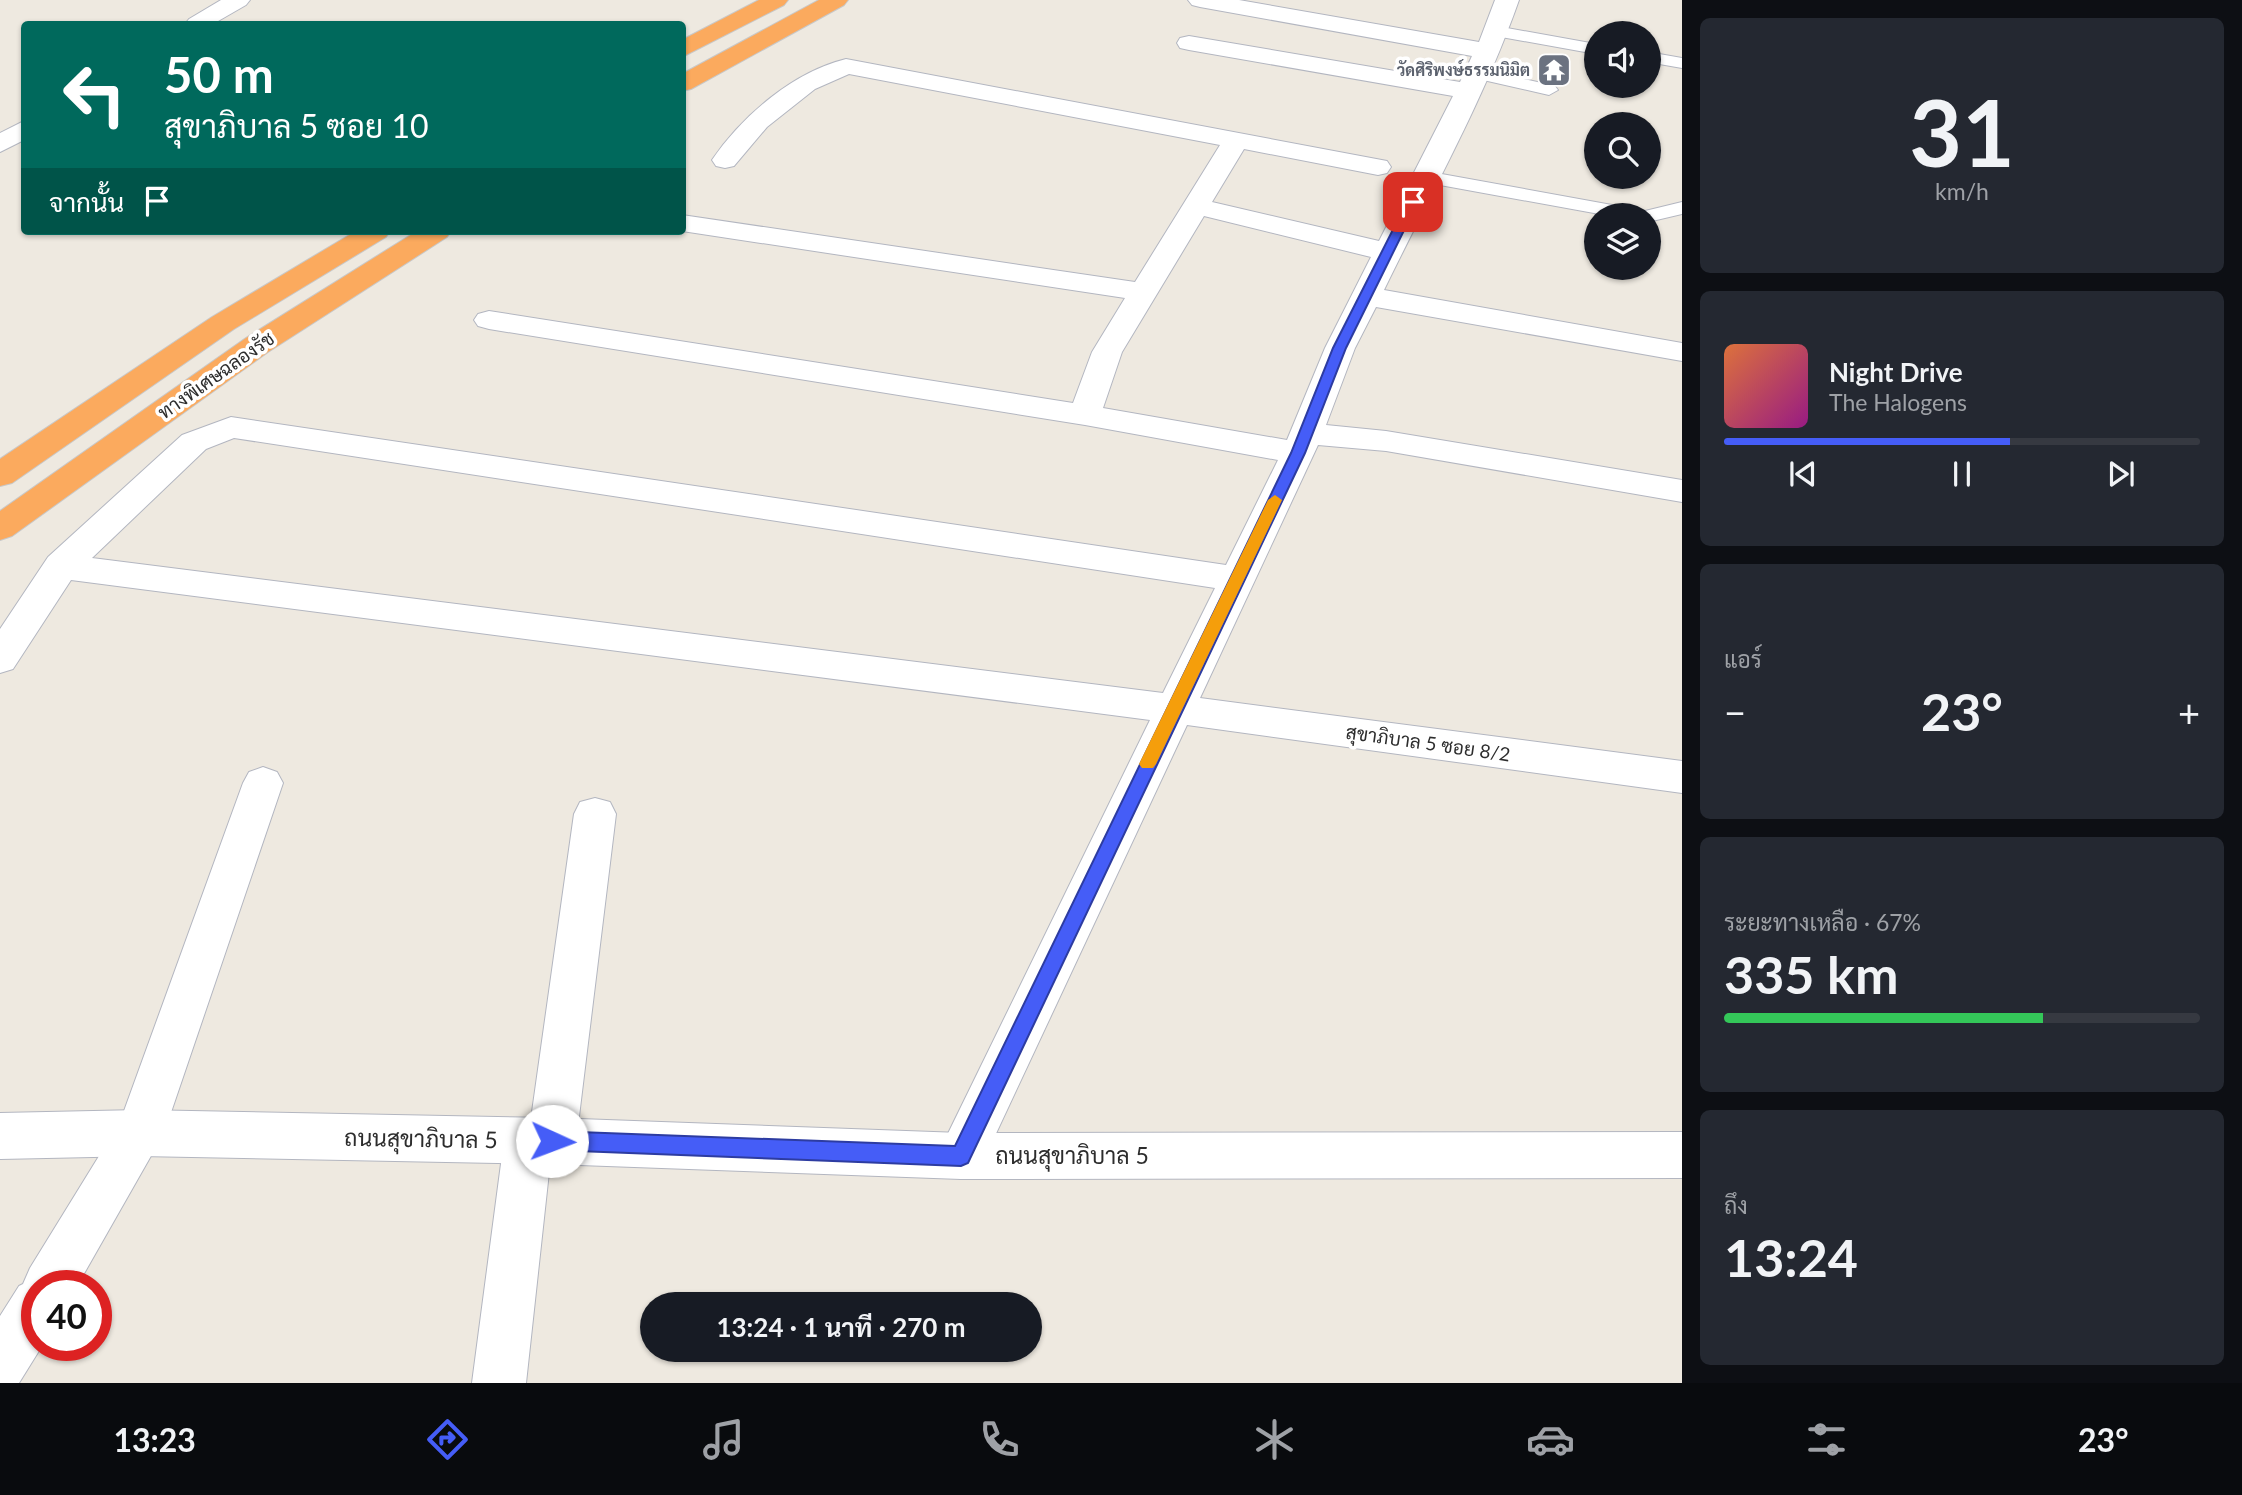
<!DOCTYPE html>
<html lang="th">
<head>
<meta charset="utf-8">
<style>
  body { margin:0; font-family:Lato,Sarabun,sans-serif; background:#242831; color:#f1f3f6; height:100vh; display:flex; flex-direction:column; font-size:26px; white-space:nowrap }
  * { box-sizing:border-box; margin:0 }
  p { font-size:23px; color:#9ea1a6 }
  .icon { flex:none; width:38px; height:38px; fill:none; stroke:currentColor; stroke-width:2; stroke-linecap:round; stroke-linejoin:round }
  .map { position:relative; flex:1; overflow:hidden }
  .drawer { display:flex; flex-direction:column; gap:18px; padding:18px; background:#0d0f14; width:560px }
  .drawer>* { flex:none }
  .banner { position:absolute; left:21px; top:21px; width:665px; height:214px; border-radius:7px; box-shadow:0 2px 5px #0004; background:#00695c; color:#fff; overflow:hidden }
  .tools { position:absolute; left:1584px; top:21px; display:grid; gap:14px }
  .tools a { display:grid; place-items:center; width:77px; height:77px; border-radius:50%; background:#171b24; box-shadow:0 2px 5px #0004; font-size:35px }
  .speed { position:absolute; left:21px; top:1270px; display:flex; gap:14px; font-size:35px; font-weight:700; text-align:center }
  .speed>* { display:grid; place-content:center; width:91px; height:91px; border-radius:50%; background:#171b24; box-shadow:0 2px 5px #0004; line-height:1 }
  .speed .limit { border:10px solid #d22; background:#fff; color:#111 }
  .pin { position:absolute; display:grid; place-items:center; width:60px; height:60px; color:#fff; margin:-30px; border-radius:14px; box-shadow:0 4px 10px #0006 }
  .me { position:absolute; width:77px; margin:-38px; rotate:92deg; stroke-linejoin:round; filter:drop-shadow(0 0 5px #0008) }
  .turn { display:flex; align-items:center; gap:24px; height:147px; padding:0 28px; font-size:32px }
  .turn .icon { width:91px; height:91px; stroke-width:2.5 }
  .turn b { display:block; font-size:49px; line-height:60px }
  .then { display:flex; align-items:center; height:66px; padding:0 28px; background:#0003; gap:14px; font-size:26px }
  .big { font-size:52px; font-weight:700; line-height:1.1 }
  .drawer .tile { flex:1; display:flex; flex-direction:column; justify-content:center; gap:10px; min-width:0; padding:0 24px; border-radius:10px; background:#242831 }
  .drawer .dial { align-items:center; gap:0 }
  .dial b { font-size:91px; line-height:1 }
  .song { display:flex; align-items:center; gap:21px }
  .cover { width:84px; height:84px; border-radius:10px; background:linear-gradient(135deg,hsl(20 70% 55%),hsl(310 70% 35%)) }
  .played { height:7px; border-radius:4px; background:linear-gradient(90deg,#455df7 60%,#363941 60%) }
  .keys { display:flex; justify-content:space-around; direction:ltr }
  .heat { display:flex; justify-content:space-between; align-items:center; font-size:38px; direction:ltr }
  .charge { height:10px; border-radius:5px; background:linear-gradient(90deg,#34c759 67%,#363941 0) }
  .trip { position:absolute; left:640px; top:1292px; width:402px; height:70px; border-radius:35px; background:#171b24; box-shadow:0 2px 5px #0004; font-weight:700; line-height:70px; text-align:center }
  .tabs { display:flex; height:112px; justify-content:space-around; align-items:center; background:#090b0e; color:#9ea1a6 }
  .tabs .icon { width:49px; height:49px }
  .tabs .on { color:#455df7 }
  .tabs b { font-size:32px; color:#f1f3f6 }
  main { display:flex; flex:1; min-height:0 }
  .map>svg:first-child { display:block }
</style>
</head>
<body>
<main>
<div class="map">
<svg width="1682" height="1383" viewBox="0 0 1682 1383">
  <rect width="100%" height="100%" fill="#eee9e0"/>
  <g fill="none" stroke-linecap="round" stroke-linejoin="round">
    <g stroke="#b3b6c0" stroke-width="2">
      <g id="service">
        <polygon points="1496,26 1596,44 1596,54 1490,35 1487,31"/>
        <polygon points="1648,52 1682,58 1682,68 1648,62"/>
        <polygon points="1476,68 1555,86 1558,90 1549,95 1470,77 1467,73 1470,69"/>
        <polygon points="1425,171 1645,211 1682,202 1682,214 1648,222 1648,215 1605,215 1418,181 1415,177 1418,173"/>
      </g>
    </g>
    <g stroke="#b3b6c0" stroke-width="2">
      <g id="minor">
        <polygon points="221,0 250,0 246,5 213,24 185,24 189,19"/>
        <path d="M 1188,0 L 1239,0 L 1479,42 L 1495,0 L 1519,0 C 1484,100 1430,195 1384,290 L 1682,343 L 1682,361 L 1376,307 L 1355,348 L 1326,425 L 1386,431 L 1682,480 L 1682,502 L 1386,451 L 1318,445 L 1200,698 L 1682,761 L 1682,793 L 1187,725 L 978,1172 L 961,1179 L 944,1172 L 937,1156 L 1150,720 L 71,580 L 13,669 L 0,673 L 0,629 L 48,557 L 182,435 L 231,417 L 1226,565 L 1278,460 L 1085,425 L 489,329 L 478,326 L 474,320 L 478,314 L 489,311 L 1073,403 L 1092,352 L 1125,298 L 682,231 L 682,215 L 1135,282 L 1220,145 L 849,74 L 815,89 L 767,127 L 734,166 L 725,168 L 716,166 L 712,160 C 742,116 793,72 846,59 L 1387,161 L 1391,167 L 1387,173 L 1378,175 L 1244,149 L 1212,202 L 1379,241 L 1453,96 L 1189,50 L 1180,48 L 1177,43 L 1180,38 L 1189,36 L 1460,82 L 1472,56 L 1200,7 L 1192,5 ZM 1204,216 L 1371,257 L 1325,348 L 1287,440 L 1103,408 L 1122,352 ZM 234,438 L 1215,588 L 1163,693 L 92,558 L 206,449 Z"/>
        <polygon points="24,121 24,140 0,152 0,133"/>
        <polygon points="263,767 277,772 283,783 164,1133 77,1286 37,1286 37,1346 42,1346 19,1383 0,1383 0,1316 19,1286 23,1284 30,1268 120,1122 243,783 249,772"/>
        <polygon points="595,798 610,802 616,814 576,1141 569,1157 550,1163 526,1383 472,1383 504,1141 511,1125 531,1119 574,814 580,802"/>
      </g>
    </g>
    <g stroke="#b3b6c0" stroke-width="2">
      <polygon id="tertiary" points="140,1110 552,1118 961,1133 1682,1132 1682,1178 961,1179 552,1164 140,1156 0,1159 0,1113"/>
    </g>
    <g stroke="#c8c8c8" stroke-width="2">
      <g id="motorway">
        <polygon points="759,0 788,0 784,5 682,57 682,40"/>
        <polygon points="819,0 848,0 844,5 691,89 682,91 682,74"/>
        <polygon points="356,231 390,231 386,237 234,329 12,483 0,486 0,459 212,317"/>
        <polygon points="417,231 451,231 447,237 268,352 12,536 0,540 0,511 246,338"/>
      </g>
    </g>
    <use href="#service" fill="#fff" fill-rule="evenodd"/>
    <use href="#minor" fill="#fff" fill-rule="evenodd"/>
    <use href="#tertiary" fill="#fff" fill-rule="evenodd"/>
    <use href="#motorway" fill="#fbaa5e" fill-rule="evenodd"/>
  </g>
  <polygon fill="#455df7" stroke="#2d3ca1" stroke-width="2" points="1413,198 1418,202 1346,348 1305,453 968,1163 961,1166 552,1150 545,1147 542,1141 545,1134 552,1131 955,1146 1291,453 1333,348 1407,202"/>
  <polygon fill="#f59e0b" points="1275,495 1282,500 1156,764 1153,768 1142,768 1139,764 1268,500"/>
  <defs>
    <g id="temple-square" transform="scale(1.75)"><rect x="-9" y="-9" width="18" height="18" rx="4" fill="#6b7280" stroke="#fff"/><path d="M0-6L5-2H3V0L6.5 2.5H4V6H1.5V3h-3V6H-4V2.5H-6.5L-3 0V-2H-5Z" fill="#fff"/></g>
  </defs>
  <g fill-rule="evenodd">
    <use href="#temple-square" x="1554" y="70"/>
  </g>
  <g text-anchor="middle" stroke-width="7" stroke-linejoin="round" paint-order="stroke">
    <g font-size="16" font-weight="bold" fill="#5b616d" stroke="#fff" text-anchor="end">
      <text x="1530" y="76">วัดศิริพงษ์ธรรมนิมิต</text>
    </g>
    <g font-size="19" fill="#2d2d2d" stroke="#fff">
      <text transform="translate(216 375) rotate(-35)" y="7">ทางพิเศษฉลองรัช</text>
      <text transform="translate(1428 743) rotate(8)" y="7">สุขาภิบาล 5 ซอย 8/2</text>
    </g>
    <g font-size="23" fill="#2d2d2d" stroke="#fff">
      <text transform="translate(421 1139) rotate(1)" y="8">ถนนสุขาภิบาล 5</text>
      <text x="1072" y="1164">ถนนสุขาภิบาล 5</text>
    </g>
  </g>
</svg>
<div class="tools">
<a><svg class="icon" aria-label="sound" viewBox="0 0 24 24"><path d="M4 9h4l5-4v14l-5-4H4zM17 9q2 3 0 6"/></svg></a>
<a><svg class="icon" aria-label="search" viewBox="0 0 24 24"><circle cx="10" cy="10" r="6"/><path d="M15 15l6 6"/></svg></a>
<a><svg class="icon" aria-label="layers" viewBox="0 0 24 24"><path d="M12 4l9 5-9 5-9-5zM3 14l9 5 9-5"/></svg></a>
</div>
<div class="speed"><div class="limit">40</div></div>
<div class="pin" style="left:1413px;top:202px;background:#d93025"><svg class="icon" aria-label="arrive" viewBox="0 0 24 24"><path d="M6 21V4h12l-3 4 3 4H6"/></svg></div>
<svg class="me" style="left:552px;top:1141px" viewBox="-20 -20 40 40"><circle r="19" fill="#fff"/><path d="M0-13L10 11 0 6-10 11z" fill="#455df7"/></svg>
<div class="trip">13:24 · 1 นาที · 270 m</div>
<div class="banner">
<div class="turn"><svg class="icon" aria-label="left" viewBox="0 0 24 24"><path d="M17 20v-9H6M10 6l-5 5 5 5"/></svg><div><b>50 m</b>สุขาภิบาล 5 ซอย 10</div></div>
<div class="then">จากนั้น<svg class="icon" aria-label="arrive" viewBox="0 0 24 24"><path d="M6 21V4h12l-3 4 3 4H6"/></svg></div>
</div>
</div>
<section class="drawer">
<div class="tile dial"><b>31</b><p>km/h</p></div>
<div class="tile">
<div class="song"><i class="cover"></i><div><b>Night Drive</b><p>The Halogens</p></div></div>
<div class="played"></div>
<div class="keys"><svg class="icon" aria-label="previous" viewBox="0 0 24 24"><path d="M18 5L8 12l10 7zM5 5v14"/></svg><svg class="icon" aria-label="pause" viewBox="0 0 24 24"><path d="M8 5v14M16 5v14"/></svg><svg class="icon" aria-label="next" viewBox="0 0 24 24"><path d="M6 5l10 7-10 7zM19 5v14"/></svg></div>
</div>
<div class="tile"><p>แอร์</p>
<div class="heat"><a>−</a><b class="big">23°</b><a>+</a></div>
</div>
<div class="tile"><p>ระยะทางเหลือ · 67%</p><b class="big">335 km</b><div class="charge"></div></div>
<div class="tile"><p>ถึง</p><b class="big">13:24</b></div>
</section>
</main>
<nav class="tabs">
<b>13:23</b>
<svg class="icon on" aria-label="directions" viewBox="0 0 24 24"><path d="M12 3l9 9-9 9-9-9zM9 14v-3h6M13 9l2 2-2 2"/></svg>
<svg class="icon" aria-label="music" viewBox="0 0 24 24"><path d="M9 18V5l10-2v13"/><circle cx="6" cy="18" r="3"/><circle cx="16" cy="16" r="3"/></svg>
<svg class="icon" aria-label="phone" viewBox="0 0 24 24"><path d="M5 4h4l2 5-3 2q2 4 5 5l2-3 5 2v4C11 20 4 13 5 4z"/></svg>
<svg class="icon" aria-label="climate" viewBox="0 0 24 24"><path d="M12 3v18M4 7l16 10M4 17L20 7"/></svg>
<svg class="icon" aria-label="car" viewBox="0 0 24 24"><path d="M5 17H2v-5l4-1 3-4h7l3 4 3 1v5h-3M9 17h6M6 11h13"/><circle cx="7" cy="17" r="2"/><circle cx="17" cy="17" r="2"/></svg>
<svg class="icon" aria-label="filters" viewBox="0 0 24 24"><path d="M4 7h16M4 17h16"/><circle cx="9" cy="7" r="2"/><circle cx="15" cy="17" r="2"/></svg>
<b>23°</b>
</nav>
</body>
</html>
